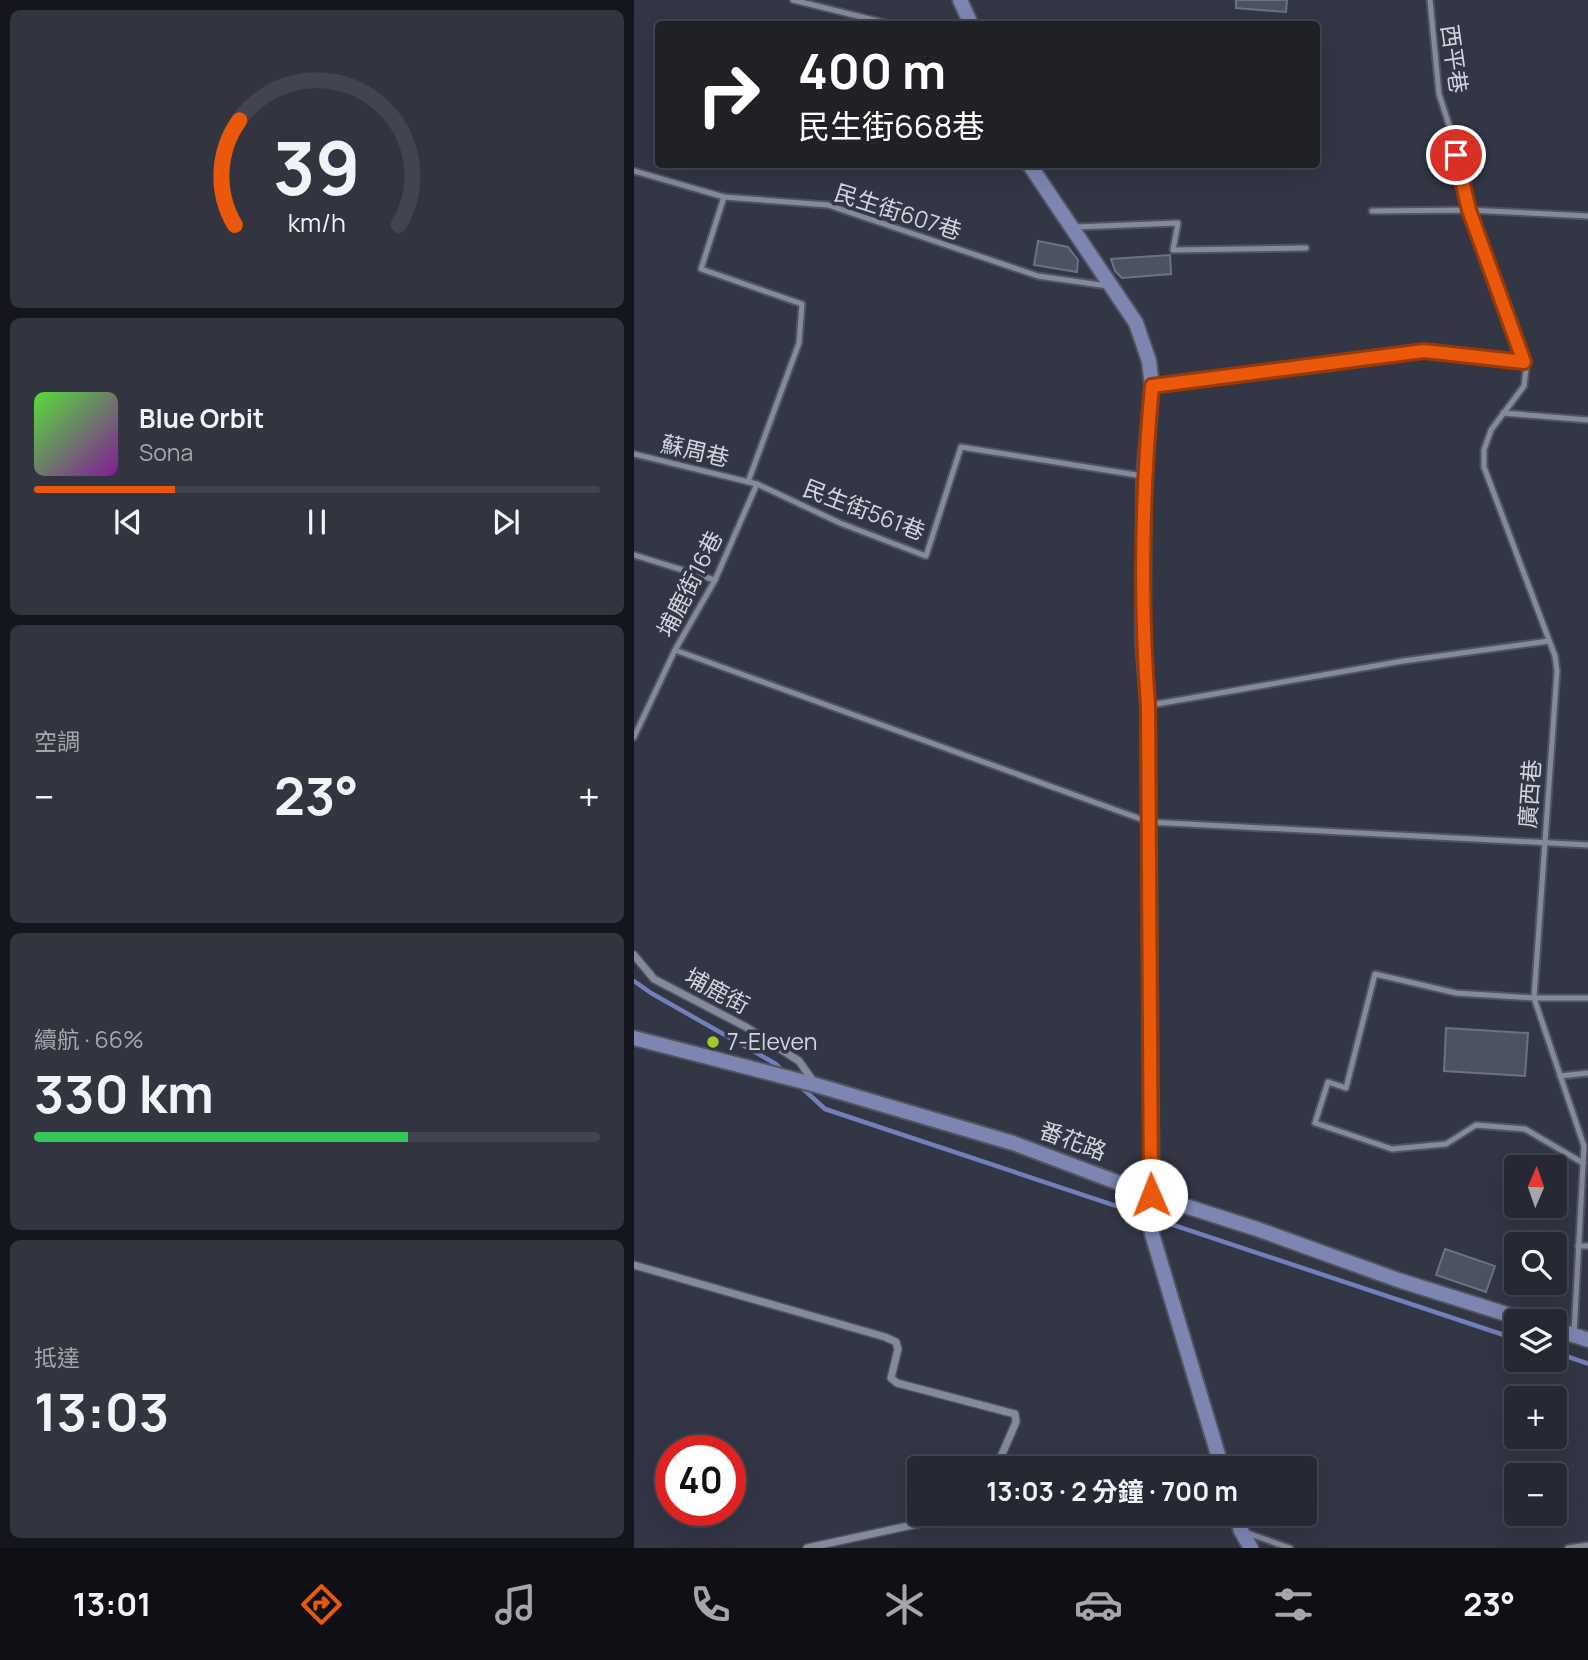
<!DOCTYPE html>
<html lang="zh-TW">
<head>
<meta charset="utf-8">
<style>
  :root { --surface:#262834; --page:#323440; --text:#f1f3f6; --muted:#a4a6ac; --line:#42444f; --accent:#ea580c }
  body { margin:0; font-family:Manrope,"Noto Sans TC",sans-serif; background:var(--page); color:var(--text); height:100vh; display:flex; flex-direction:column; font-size:26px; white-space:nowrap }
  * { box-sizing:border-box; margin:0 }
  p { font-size:23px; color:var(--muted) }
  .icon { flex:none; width:38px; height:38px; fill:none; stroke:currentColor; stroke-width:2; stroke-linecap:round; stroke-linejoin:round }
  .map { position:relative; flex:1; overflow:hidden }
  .panel { display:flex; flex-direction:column; gap:10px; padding:10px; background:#15161d; width:634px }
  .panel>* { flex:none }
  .banner { position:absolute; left:21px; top:21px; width:665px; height:147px; border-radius:7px; box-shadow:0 7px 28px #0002,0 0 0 2px var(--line); background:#202124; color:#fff; overflow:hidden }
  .needle { width:46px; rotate:2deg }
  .controls { position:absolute; left:870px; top:1155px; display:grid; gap:14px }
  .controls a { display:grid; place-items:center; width:63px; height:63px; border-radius:7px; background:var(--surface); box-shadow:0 7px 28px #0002,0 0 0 2px var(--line); font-size:35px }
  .speed { position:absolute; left:21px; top:1435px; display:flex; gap:14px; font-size:35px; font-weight:700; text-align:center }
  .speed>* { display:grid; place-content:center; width:91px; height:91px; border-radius:50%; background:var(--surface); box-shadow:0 7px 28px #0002,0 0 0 2px var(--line); line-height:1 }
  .speed .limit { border:10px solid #d22; background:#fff; color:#111 }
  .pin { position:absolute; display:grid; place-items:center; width:60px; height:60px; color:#fff; margin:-30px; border:4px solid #fff; border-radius:50%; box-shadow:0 2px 7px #0007 }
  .me { position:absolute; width:77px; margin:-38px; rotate:359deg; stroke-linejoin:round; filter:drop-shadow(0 0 5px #0008) }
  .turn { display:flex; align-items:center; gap:24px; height:147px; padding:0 28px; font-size:32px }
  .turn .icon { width:91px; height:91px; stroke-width:2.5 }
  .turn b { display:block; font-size:49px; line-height:60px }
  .big { font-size:52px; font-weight:700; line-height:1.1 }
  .panel .widget { flex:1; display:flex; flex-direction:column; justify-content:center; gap:10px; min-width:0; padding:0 24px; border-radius:10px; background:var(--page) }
  .panel .dial { align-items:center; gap:0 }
  .dial svg { height:182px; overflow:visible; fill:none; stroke:var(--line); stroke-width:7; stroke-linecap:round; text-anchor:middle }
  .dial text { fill:var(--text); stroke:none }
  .song { display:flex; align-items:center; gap:21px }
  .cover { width:84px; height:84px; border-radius:10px; background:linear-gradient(135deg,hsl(110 70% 55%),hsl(290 70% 35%)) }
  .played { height:7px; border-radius:4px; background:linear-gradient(90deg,var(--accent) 25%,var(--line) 25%) }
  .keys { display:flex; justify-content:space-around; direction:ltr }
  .heat { display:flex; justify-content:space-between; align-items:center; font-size:38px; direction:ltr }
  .charge { height:10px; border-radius:5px; background:linear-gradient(90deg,#34c759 66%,var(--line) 0) }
  .trip { position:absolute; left:273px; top:1456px; width:410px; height:70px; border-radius:7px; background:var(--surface); box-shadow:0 7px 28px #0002,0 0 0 2px var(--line); font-weight:700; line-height:70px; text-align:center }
  .tab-bar { display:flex; height:112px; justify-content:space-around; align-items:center; background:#0f1015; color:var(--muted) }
  .tab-bar .icon { width:49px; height:49px }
  .tab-bar .on { color:var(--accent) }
  .tab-bar b { font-size:32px; color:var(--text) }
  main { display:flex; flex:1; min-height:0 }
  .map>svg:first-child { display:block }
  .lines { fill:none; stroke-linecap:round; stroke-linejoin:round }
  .stream { stroke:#727fb8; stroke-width:4.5 }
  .building { fill:#4d5262; stroke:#6c7183; stroke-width:2 }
  .lane-casing { stroke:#505461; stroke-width:9 }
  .street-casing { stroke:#505461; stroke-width:10 }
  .secondary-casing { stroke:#505461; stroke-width:18 }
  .lane { stroke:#84899b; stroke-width:5 }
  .street { stroke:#84899b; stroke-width:7 }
  .secondary { stroke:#7d86b1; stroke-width:14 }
  .route-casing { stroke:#983908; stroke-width:18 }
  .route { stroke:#ea580c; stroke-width:12 }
  .poi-dot { fill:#a1c929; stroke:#323645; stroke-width:2.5 }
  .labels { text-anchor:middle; stroke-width:7; stroke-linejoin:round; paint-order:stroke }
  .street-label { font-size:23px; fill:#d2d5df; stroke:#323645 }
  .poi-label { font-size:23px; fill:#d2d5df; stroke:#323645; text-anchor:start }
</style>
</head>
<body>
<main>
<section class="panel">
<div class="widget dial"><svg viewBox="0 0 100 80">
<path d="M14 69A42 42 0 1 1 86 69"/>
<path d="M14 69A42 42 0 0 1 16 23" stroke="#ea580c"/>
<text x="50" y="56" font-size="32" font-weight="700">39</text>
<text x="50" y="72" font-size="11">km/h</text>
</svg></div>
<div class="widget">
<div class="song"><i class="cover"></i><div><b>Blue Orbit</b><p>Sona</p></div></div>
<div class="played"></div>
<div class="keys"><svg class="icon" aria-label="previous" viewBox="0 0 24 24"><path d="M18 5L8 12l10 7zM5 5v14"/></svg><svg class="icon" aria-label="pause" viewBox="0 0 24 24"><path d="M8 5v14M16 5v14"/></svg><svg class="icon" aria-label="next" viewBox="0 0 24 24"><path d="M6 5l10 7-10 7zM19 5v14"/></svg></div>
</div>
<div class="widget"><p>空調</p>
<div class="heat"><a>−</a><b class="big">23°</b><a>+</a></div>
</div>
<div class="widget"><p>續航 · 66%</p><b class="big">330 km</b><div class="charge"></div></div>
<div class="widget"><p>抵達</p><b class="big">13:03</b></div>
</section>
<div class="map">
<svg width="955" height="1548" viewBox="0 0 955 1548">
  <rect width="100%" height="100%" fill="#323645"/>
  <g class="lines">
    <g class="stream">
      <polyline points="0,981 17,993 142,1064 149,1071"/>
      <polyline points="166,1086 191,1109 882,1339"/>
      <polyline points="920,1352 955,1364"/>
    </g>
  </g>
  <g class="building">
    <polygon points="602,0 653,0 652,12 602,8"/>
    <polygon points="404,241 434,247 444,260 443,272 400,265"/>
    <polygon points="536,255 537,274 488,278 481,271 477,259"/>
    <polygon points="812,1028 894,1033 891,1076 810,1071"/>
    <polygon points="811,1249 861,1266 852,1292 802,1275"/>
  </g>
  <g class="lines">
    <g class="lane-casing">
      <g id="lane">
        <polyline points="159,0 256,24"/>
        <polyline points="796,0 805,94 816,128 835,210 892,369 890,386 857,430 850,450 850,467 921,656 923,671 900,998 950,1146 940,1334"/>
        <polyline points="0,171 90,197 194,205 404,276 474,286"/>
        <polyline points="90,197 67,269 168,304 165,343 114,482"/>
        <polyline points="738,211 835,210 955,216"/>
        <polyline points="441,227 544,223 539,250 672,248"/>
        <polyline points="518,386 790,351 890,362"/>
        <polyline points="869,413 955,420"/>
        <polyline points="0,454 123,484 206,523 292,556 327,447 509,476"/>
        <polyline points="0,555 81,580"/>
        <polyline points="41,650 515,822 955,845"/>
        <polyline points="517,705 769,661 915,641"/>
        <polyline points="0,737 41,650 81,580 123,484"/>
        <polyline points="926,1076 955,1073"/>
        <polyline points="949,1163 891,1129 842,1125 812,1144 758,1149 681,1123 694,1082 712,1088 741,974 822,993 900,998 955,998"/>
        <polyline points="944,1246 955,1246"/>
        <polyline points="613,1533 656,1548"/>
        <polyline points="934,1548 955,1545"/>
      </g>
    </g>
    <g class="street-casing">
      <g id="street">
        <polyline points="0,955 20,979 112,1027 165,1061 179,1081"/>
        <polyline points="0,1265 251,1337 262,1342 264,1349 257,1378 263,1383 381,1414 382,1422 362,1468"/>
        <polyline points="173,1548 329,1514"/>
      </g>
    </g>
    <g class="secondary-casing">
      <g id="secondary">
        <polyline points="326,0 337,24"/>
        <polyline points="395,164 502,323 515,361 518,386 510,476 509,642 514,706 518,1234 588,1468"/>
        <polyline points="0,1038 182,1085 379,1143 517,1195 623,1229 764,1280 895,1321"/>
        <polyline points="920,1329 955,1340"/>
        <polyline points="602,1514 607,1531 617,1548"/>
      </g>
    </g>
    <use href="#lane" class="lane"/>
    <use href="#street" class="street"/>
    <use href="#secondary" class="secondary"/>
  </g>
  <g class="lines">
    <g class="route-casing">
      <path id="route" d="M517 1195 514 706C506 599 508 492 518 386L790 351 890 362 835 210 822 155"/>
    </g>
    <use href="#route" class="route"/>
  </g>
  <circle class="poi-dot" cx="79" cy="1042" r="7"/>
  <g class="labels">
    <g class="street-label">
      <text transform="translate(820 59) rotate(82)" y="8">西平巷</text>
      <text transform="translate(264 212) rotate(18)" y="8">民生街607巷</text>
      <text transform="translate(61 451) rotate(13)" y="8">蘇周巷</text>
      <text transform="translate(230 510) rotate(21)" y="8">民生街561巷</text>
      <text transform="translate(56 584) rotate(-63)" y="8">埔鹿街16巷</text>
      <text transform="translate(896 794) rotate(-86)" y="8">廣西巷</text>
      <text transform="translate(83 991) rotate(28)" y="8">埔鹿街</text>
      <text transform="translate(439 1141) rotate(20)" y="8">番花路</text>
    </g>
    <g class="poi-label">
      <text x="93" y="1050">7-Eleven</text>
    </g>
  </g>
</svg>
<div class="controls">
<a><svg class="needle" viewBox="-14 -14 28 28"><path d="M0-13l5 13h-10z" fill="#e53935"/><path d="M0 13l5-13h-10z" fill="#a4a6ac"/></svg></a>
<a><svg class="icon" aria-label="search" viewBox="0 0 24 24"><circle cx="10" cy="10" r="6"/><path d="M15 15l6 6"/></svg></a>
<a><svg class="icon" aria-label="layers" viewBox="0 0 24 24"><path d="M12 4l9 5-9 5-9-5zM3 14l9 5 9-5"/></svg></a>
<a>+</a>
<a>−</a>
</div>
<div class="speed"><div class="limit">40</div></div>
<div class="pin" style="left:822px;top:155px;background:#d93025"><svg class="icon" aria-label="arrive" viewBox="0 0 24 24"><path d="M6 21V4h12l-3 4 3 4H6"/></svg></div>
<svg class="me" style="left:517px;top:1195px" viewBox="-20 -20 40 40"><circle r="19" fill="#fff"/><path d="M0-13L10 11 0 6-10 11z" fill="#ea580c"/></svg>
<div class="trip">13:03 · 2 分鐘 · 700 m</div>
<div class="banner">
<div class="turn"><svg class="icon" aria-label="right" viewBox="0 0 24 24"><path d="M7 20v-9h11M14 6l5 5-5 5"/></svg><div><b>400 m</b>民生街668巷</div></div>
</div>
</div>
</main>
<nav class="tab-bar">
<b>13:01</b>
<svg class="icon on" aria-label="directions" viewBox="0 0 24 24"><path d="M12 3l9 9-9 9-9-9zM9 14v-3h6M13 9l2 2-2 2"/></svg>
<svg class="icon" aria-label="music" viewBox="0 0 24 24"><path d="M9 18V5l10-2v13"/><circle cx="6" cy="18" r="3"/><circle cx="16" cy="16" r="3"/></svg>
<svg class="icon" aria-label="phone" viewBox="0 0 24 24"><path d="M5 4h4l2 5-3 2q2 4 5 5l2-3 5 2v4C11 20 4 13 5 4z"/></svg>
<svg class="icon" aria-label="climate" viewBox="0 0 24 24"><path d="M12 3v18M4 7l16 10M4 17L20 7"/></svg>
<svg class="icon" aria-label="car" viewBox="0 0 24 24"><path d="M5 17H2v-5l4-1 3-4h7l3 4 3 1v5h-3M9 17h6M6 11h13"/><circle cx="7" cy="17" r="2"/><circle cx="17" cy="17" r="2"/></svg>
<svg class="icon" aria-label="filters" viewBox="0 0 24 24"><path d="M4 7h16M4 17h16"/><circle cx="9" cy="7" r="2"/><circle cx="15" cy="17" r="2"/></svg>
<b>23°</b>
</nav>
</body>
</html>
